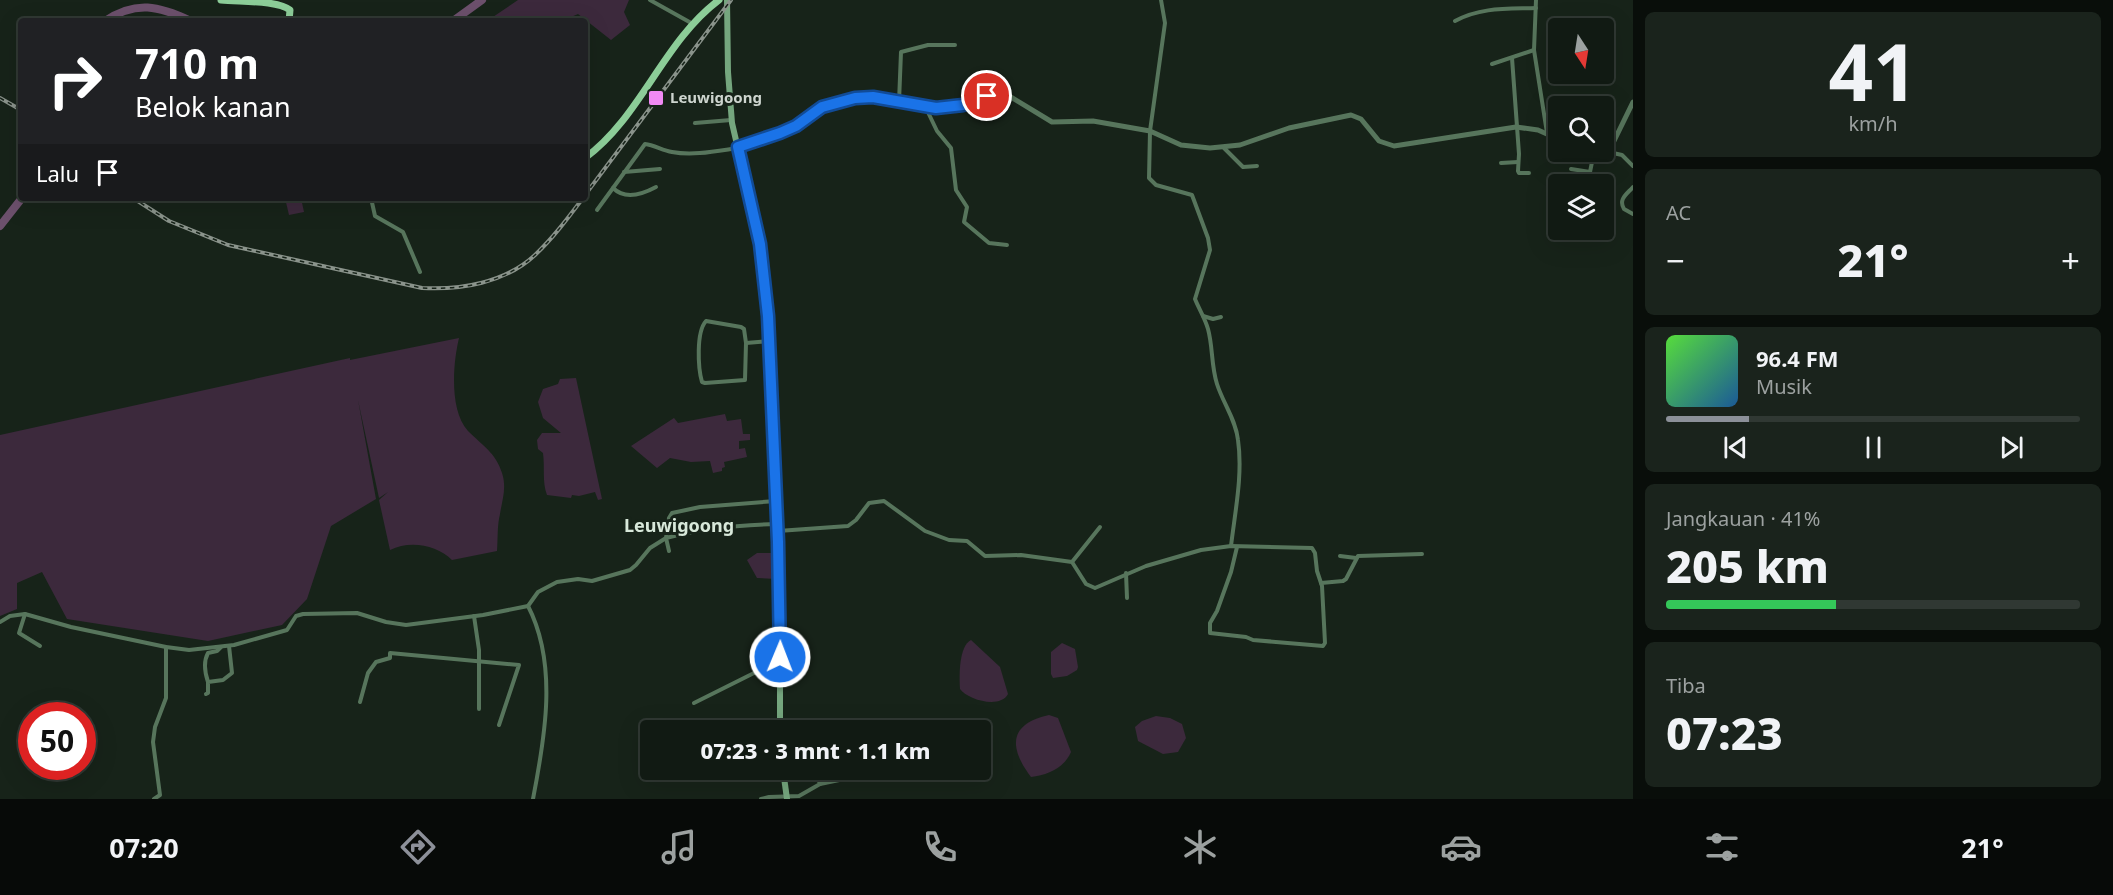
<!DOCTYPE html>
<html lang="id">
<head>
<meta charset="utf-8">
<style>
  :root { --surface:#111a13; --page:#1a231c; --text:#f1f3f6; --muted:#9ca1a0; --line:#303833; --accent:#8c9099 }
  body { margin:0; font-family:"Noto Sans",sans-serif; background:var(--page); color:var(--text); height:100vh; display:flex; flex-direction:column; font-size:22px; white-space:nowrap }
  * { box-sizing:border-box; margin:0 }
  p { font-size:20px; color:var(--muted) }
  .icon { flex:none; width:33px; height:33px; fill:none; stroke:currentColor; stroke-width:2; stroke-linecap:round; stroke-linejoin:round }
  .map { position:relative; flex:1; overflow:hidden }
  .panel { display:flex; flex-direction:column; gap:12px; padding:12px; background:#090e0a; width:480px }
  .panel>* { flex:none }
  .hud { position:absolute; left:18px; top:18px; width:570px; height:183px; border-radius:6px; box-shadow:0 6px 24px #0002,0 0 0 2px var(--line); background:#202124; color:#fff; overflow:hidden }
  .needle { width:39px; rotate:168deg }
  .fabs { position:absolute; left:1548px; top:18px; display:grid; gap:12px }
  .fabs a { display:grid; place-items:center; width:66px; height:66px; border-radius:6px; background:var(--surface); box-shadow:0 6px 24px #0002,0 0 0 2px var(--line); font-size:30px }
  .speed { position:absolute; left:18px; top:702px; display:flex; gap:12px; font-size:30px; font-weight:700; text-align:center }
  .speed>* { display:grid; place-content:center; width:78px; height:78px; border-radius:50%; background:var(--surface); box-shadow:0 6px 24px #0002,0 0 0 2px var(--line); line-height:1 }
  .speed .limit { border:9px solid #d22; background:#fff; color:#111 }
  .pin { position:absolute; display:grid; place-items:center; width:51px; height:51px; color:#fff; margin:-26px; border:3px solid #fff; border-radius:50%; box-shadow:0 2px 6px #0007 }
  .me { position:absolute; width:66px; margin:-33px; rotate:1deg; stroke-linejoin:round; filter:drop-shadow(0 0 4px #0008) }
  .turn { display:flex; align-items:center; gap:21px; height:126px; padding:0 18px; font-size:27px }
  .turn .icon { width:78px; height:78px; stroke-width:2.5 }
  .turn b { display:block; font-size:42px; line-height:51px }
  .then { display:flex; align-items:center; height:57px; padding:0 18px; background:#0003; gap:12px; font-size:22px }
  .big { font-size:45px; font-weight:800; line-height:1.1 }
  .panel .card { flex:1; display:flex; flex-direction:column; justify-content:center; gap:9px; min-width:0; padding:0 21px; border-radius:9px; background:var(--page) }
  .panel .dial { align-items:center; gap:0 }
  .dial b { font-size:78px; line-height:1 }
  .song { display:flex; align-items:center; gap:18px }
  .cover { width:72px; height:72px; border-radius:9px; background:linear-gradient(135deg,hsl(110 70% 55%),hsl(210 70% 35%)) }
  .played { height:6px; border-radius:3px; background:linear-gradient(90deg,var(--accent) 20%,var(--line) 20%) }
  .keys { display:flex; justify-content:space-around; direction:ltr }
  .heat { display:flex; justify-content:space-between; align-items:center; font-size:33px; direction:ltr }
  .charge { height:9px; border-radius:4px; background:linear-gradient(90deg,#34c759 41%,var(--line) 0) }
  .trip { position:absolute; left:640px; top:720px; width:351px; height:60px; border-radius:6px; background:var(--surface); box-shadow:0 6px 24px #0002,0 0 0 2px var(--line); font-weight:800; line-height:60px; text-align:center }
  .tab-bar { display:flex; height:96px; justify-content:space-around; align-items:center; background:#070a08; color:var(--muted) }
  .tab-bar .icon { width:42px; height:42px }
  .tab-bar .selected { color:var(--accent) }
  .tab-bar b { font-size:27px; color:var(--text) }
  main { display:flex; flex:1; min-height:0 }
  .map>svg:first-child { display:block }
  .green { fill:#3c293c }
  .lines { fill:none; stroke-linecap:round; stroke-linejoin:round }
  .river { stroke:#6c506c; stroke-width:8 }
  .minor { stroke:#57755c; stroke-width:4 }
  .tertiary { stroke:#57755c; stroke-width:5 }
  .secondary { stroke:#75a67e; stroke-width:6 }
  .primary { stroke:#8ccd98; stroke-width:7 }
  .rail-casing { stroke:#8a938b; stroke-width:4 }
  .rail { stroke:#172319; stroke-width:1.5; stroke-dasharray:4.5; stroke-linecap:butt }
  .route-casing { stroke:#114b97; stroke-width:15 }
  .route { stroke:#1a73e8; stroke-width:10 }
  .poi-dot { fill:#f18af4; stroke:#172319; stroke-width:2 }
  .labels { text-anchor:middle; stroke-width:6; stroke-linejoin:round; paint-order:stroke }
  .poi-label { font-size:15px; font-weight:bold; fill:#ced5cf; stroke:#172319; text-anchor:start }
  .quarter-label { font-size:18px; font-weight:bold; fill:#d8e8da; stroke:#172319 }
</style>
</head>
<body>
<main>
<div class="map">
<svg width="1633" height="799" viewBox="0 0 1633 799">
  <rect width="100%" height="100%" fill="#172319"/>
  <g class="green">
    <polygon points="518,0 629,0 624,12 630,25 611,40 578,14 562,21 487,21"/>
    <polygon points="285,198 301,198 304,212 289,215"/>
    <path d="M459 338C453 363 449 410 468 431 482 445 496 453 502 473 507 488 502 500 500 514 497 526 498 539 497 551L452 560C437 545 410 540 390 550L379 500 388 492 379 498 358 400 376 499 331 526 307 599 282 625 208 641 67 619 42 572 17 583V609L0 616V435L350 358V360Z"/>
    <path d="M576 378 602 499 598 500 595 492 579 496 572 495 571 498 547 495C542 482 545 468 543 453L538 449 537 440 542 433H561L543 418 538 402 543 389 558 384 560 379Z"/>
    <polygon points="725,414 727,421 741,419 743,434 750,434 750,440 739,441 739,449 745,448 747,457 724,462 725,467 722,468 722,471 713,473 710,461 691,462 670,458 657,468 631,446 674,418 678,423"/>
    <polygon points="757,553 775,553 776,579 757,578 747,560"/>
    <path d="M971 640 1000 667 1008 694C1000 709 968 700 960 689 959 675 959 646 971 640Z"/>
    <polygon points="1062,643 1075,649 1078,667 1077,670 1067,676 1053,678 1051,674 1051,652"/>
    <path d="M1049 715 1058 718 1071 752C1064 768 1048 775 1031 777 1009 748 1008 724 1049 715Z"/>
    <polygon points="1156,716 1170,718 1182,724 1186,738 1178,752 1163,754 1138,741 1135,727 1142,721"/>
  </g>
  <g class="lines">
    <g class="river">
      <path d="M105 21C136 0 159 6 191 21"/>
      <polyline points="453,21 482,0"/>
      <polyline points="0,226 22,198"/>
    </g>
    <g class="minor">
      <polyline points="650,0 693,24"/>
      <path d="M1161 0 1165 23 1150 131 1149 178 1156 185 1192 195 1208 238 1210 250 1195 299C1199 309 1205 318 1208 329 1213 347 1211 365 1217 384 1223 403 1236 420 1238 440 1243 474 1235 512 1231 546"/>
      <polyline points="1536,0 1534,50 1547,133"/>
      <path d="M1455 21C1481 7 1507 9 1536 8"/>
      <polyline points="1512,58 1519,154 1518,171 1519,173 1529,173"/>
      <polyline points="1492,64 1534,50"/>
      <polyline points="899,102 901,52 928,45 955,45"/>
      <polyline points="925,106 937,131 951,148 956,190 967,207 964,222 989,243 1007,245"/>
      <polyline points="695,123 731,120"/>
      <polyline points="1224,148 1243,167 1257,166"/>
      <polyline points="1604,151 1622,155 1633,166"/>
      <polyline points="1501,163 1518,162"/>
      <polyline points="1571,169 1590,172 1594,152"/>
      <polyline points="624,172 660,169"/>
      <path d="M1633 187C1627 194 1618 199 1624 209L1633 214"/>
      <path d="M613 188C625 200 643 194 656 187"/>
      <polyline points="371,198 375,216 403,232 420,272"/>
      <path d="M597 210 645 144C654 145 662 150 672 152 693 156 717 151 738 148"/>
      <polyline points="1203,316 1213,319 1221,317"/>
      <path d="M706 321 741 327 744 329 746 343 745 380 705 383 702 382C698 368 696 332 706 321Z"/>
      <polyline points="746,343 769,341"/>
      <polyline points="778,531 848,526 856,520 869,503 884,501 925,531 949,540 967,541 985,556 1021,555 1072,562 1086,584 1095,588 1146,566 1201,550 1231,546 1312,548 1315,553 1317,571 1322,586 1325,643 1323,646 1253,640 1246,637 1210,633 1210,623 1217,611 1231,572 1237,547"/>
      <path d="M669 551 666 538C703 528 739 525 777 524"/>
      <polyline points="1340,556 1356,558"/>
      <polyline points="1072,562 1100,527"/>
      <polyline points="1126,573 1127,598"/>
      <polyline points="1321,583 1343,581 1346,579 1358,556 1422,554"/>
      <path d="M528 606C558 664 545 737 533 799"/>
      <polyline points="25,614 19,633 40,646"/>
      <polyline points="474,616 479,650 479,709"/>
      <polyline points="0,622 10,616 25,614 71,627 166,647 189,650 234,645 287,630 296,616 303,614 357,613 386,622 406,625 483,615 528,606 538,592 557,582 578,579 592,581 630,570 636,565 650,548 666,538 669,518 672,513 700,507 776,501"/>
      <path d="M208 682C205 673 203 662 208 653L217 651 221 647"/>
      <polyline points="206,694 208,693 208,682 223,680 232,673 229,646"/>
      <polyline points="360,702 368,673 376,662 390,658 390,653 519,665 499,725"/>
      <polyline points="694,703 754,673 779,671"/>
      <polyline points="820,784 849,778"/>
      <polyline points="154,799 160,795 153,742 155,727 166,698 166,647"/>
      <polyline points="761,799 769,797 799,796 820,784 815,770"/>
    </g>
    <g class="tertiary">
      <polyline points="738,147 780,133 796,126 822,107 855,98 873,97 919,106 946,108 963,105 996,93 1006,94 1052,122 1093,121 1150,131 1181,145 1210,148 1240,145 1289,128 1351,115 1361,119 1379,141 1394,146 1516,127 1538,130 1558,139"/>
      <polyline points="1604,150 1613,143 1633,102"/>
      <polyline points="1594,152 1599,152"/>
    </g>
    <g class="secondary">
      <polyline points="727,0 728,72 732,123 760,244 768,316 780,578 780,730"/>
      <polyline points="783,770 787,799"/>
    </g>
    <g class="primary">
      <path d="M221 0C240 2 277 0 290 10L289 21"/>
      <path d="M585 158C641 117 663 42 719 0"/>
    </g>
    <g class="rail-casing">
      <g id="rail">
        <polyline points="0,98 21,110"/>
        <polyline points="585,195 731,0"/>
        <path d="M133 198 169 221 228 245 422 288C461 290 505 283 535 255 553 238 568 218 583 198"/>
      </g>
    </g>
    <use href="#rail" class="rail"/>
  </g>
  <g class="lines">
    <g class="route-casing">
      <polyline id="route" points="780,657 778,542 768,316 760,244 738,147 780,133 796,126 822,107 855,98 873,97 936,108 963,105 987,96"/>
    </g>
    <use href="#route" class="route"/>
  </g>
  <rect class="poi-dot" x="648" y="90" width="16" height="16" rx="3"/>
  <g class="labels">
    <g class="poi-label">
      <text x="670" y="103">Leuwigoong</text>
    </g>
    <g class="quarter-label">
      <text x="679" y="532">Leuwigoong</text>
    </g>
  </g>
</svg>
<div class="fabs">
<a><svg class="needle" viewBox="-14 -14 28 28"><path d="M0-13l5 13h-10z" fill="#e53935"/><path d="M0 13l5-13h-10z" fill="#9ca1a0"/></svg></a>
<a><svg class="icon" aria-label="search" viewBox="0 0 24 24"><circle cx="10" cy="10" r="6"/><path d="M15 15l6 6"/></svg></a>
<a><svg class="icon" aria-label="layers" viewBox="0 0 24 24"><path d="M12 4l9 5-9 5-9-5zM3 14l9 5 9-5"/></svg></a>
</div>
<div class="speed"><div class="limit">50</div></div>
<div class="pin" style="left:987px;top:96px;background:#d93025"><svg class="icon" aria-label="arrive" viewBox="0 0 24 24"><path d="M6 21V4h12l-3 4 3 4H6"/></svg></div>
<svg class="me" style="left:780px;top:657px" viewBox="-20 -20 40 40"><circle r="17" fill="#1a73e8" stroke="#fff" stroke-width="3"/><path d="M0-11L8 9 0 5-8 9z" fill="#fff"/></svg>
<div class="trip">07:23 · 3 mnt · 1.1 km</div>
<div class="hud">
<div class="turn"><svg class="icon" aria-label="right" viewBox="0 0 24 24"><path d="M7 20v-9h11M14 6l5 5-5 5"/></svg><div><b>710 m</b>Belok kanan</div></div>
<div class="then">Lalu<svg class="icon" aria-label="arrive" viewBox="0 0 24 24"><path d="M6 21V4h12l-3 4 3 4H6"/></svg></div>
</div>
</div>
<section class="panel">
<div class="card dial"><b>41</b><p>km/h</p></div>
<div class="card"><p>AC</p>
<div class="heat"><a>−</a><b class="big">21°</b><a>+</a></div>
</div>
<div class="card">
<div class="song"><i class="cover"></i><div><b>96.4 FM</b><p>Musik</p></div></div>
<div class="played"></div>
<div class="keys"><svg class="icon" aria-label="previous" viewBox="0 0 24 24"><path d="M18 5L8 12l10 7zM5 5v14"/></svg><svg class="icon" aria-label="pause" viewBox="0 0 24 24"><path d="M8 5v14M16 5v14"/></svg><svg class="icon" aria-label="next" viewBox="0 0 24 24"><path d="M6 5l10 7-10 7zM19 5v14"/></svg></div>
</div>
<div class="card"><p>Jangkauan · 41%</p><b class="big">205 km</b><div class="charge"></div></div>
<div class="card"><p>Tiba</p><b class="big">07:23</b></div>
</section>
</main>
<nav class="tab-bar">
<b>07:20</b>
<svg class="icon selected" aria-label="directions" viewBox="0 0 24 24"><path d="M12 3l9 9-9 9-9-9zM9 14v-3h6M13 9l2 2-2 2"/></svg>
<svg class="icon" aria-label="music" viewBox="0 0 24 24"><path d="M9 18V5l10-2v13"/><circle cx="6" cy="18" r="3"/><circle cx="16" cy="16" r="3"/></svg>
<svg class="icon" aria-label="phone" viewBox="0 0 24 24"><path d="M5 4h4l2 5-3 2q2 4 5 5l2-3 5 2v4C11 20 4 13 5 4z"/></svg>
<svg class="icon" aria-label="climate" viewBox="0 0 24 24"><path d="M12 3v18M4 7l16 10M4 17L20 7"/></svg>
<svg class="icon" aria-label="car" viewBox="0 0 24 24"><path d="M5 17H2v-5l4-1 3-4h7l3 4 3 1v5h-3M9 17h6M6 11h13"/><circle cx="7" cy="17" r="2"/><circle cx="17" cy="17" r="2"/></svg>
<svg class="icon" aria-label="filters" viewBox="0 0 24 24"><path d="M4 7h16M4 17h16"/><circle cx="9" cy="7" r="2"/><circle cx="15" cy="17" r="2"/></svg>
<b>21°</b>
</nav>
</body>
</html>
